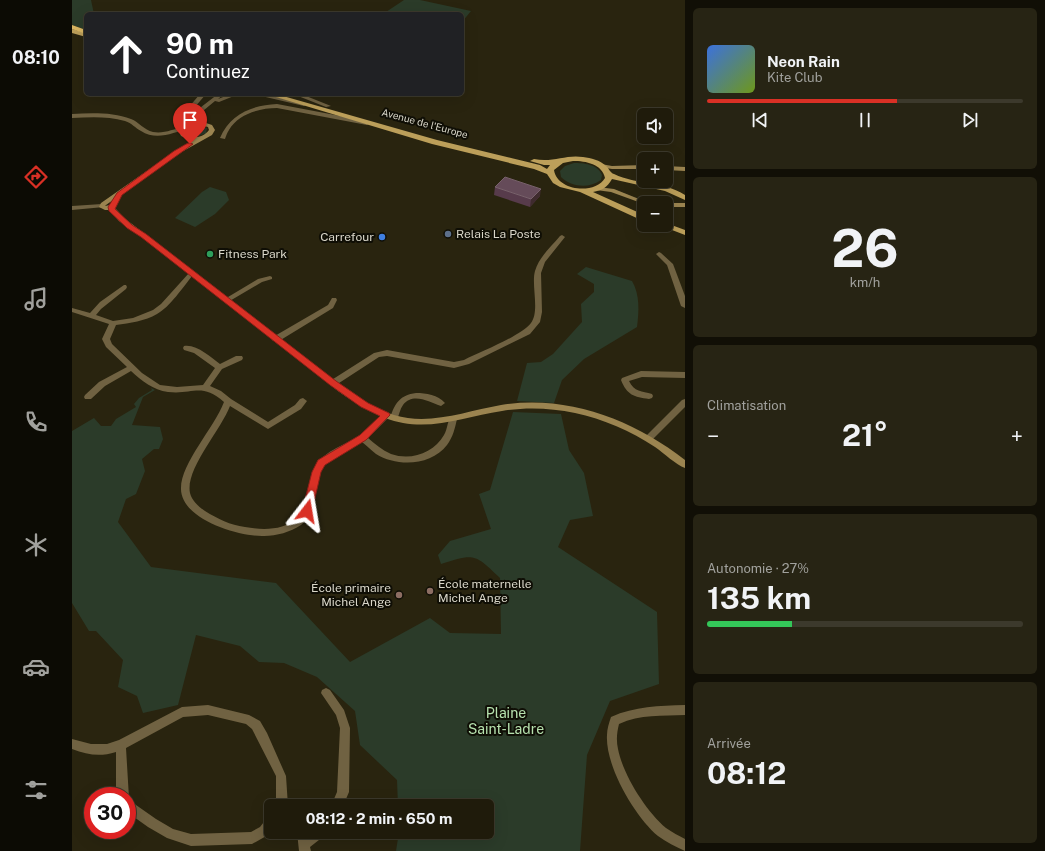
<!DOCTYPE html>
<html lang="fr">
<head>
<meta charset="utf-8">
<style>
  :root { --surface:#1f1b0b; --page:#272414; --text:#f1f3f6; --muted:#a1a19d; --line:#3c392c; --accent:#d93025 }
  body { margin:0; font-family:"Public Sans",sans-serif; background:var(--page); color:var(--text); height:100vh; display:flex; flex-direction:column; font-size:15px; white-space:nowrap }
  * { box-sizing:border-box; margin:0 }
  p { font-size:13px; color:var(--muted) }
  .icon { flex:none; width:22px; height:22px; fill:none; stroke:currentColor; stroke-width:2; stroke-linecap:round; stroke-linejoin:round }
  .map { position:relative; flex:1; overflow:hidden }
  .drawer { display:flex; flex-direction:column; gap:8px; padding:8px; background:#110f06; width:360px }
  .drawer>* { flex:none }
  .hud { position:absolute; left:12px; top:12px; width:380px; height:84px; border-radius:6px; box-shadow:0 4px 16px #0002,0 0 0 1px var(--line); background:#202124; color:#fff; overflow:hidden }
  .controls { position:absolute; left:565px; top:108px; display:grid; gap:8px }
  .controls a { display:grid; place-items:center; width:36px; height:36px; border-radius:6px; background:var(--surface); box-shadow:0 4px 16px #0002,0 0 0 1px var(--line); font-size:20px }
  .speed { position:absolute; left:12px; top:787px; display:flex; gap:8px; font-size:20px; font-weight:700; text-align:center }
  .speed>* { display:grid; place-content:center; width:52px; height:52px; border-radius:50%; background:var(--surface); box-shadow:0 4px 16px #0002,0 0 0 1px var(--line); line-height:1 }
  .speed .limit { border:6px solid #d22; background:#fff; color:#111 }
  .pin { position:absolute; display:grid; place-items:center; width:34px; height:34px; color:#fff; margin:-41px -17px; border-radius:50% 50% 50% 0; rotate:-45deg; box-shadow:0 0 4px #0007 }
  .pin .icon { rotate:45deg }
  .me { position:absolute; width:44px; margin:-22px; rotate:14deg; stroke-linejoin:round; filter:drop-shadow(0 0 3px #0008) }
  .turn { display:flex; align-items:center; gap:14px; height:84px; padding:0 16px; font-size:18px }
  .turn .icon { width:52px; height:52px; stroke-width:2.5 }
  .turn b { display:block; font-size:28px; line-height:34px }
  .big { font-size:30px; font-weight:700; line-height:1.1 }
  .drawer .tile { flex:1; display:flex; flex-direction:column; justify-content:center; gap:6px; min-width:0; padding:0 14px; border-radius:6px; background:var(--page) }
  .drawer .dial { align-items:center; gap:0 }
  .dial b { font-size:52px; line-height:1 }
  .song { display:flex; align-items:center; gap:12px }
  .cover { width:48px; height:48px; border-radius:6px; background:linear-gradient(135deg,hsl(220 70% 55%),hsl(80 70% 35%)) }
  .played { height:4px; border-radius:2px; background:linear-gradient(90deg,var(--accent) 60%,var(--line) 60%) }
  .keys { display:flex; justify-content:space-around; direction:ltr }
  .heat { display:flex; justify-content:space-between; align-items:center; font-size:22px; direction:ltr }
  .charge { height:6px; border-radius:3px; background:linear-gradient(90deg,#34c759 27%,var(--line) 0) }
  .trip { position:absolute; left:192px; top:799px; width:230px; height:40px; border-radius:6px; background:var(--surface); box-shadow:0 4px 16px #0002,0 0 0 1px var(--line); font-weight:700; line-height:40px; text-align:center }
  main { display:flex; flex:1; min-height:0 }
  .tabs { display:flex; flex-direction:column; width:72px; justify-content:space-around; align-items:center; background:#0c0b04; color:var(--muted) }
  .tabs .icon { width:28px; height:28px }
  .tabs .current { color:var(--accent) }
  .tabs b { font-size:18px; color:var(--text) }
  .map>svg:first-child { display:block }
  .green { fill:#2b3b29 }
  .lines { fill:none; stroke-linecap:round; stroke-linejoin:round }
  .street { fill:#706242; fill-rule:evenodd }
  .secondary { fill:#9b8450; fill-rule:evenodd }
  .primary { fill:#bc9f5a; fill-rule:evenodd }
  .highway { fill:#dab762; fill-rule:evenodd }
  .wall { fill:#573b4b }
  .shaded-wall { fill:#3f2b2e }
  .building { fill:#654b59; stroke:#77616a }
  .route { fill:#d93025; stroke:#8d1f18 }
  .service-dot { fill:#5c6f8a; stroke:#0f0e05; stroke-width:1.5 }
  .shop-dot { fill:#3f7fe0; stroke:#0f0e05; stroke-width:1.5 }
  .leisure-dot { fill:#2e9e5b; stroke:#0f0e05; stroke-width:1.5 }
  .education-dot { fill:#8d6e63; stroke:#0f0e05; stroke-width:1.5 }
  .labels { text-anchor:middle; stroke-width:4; stroke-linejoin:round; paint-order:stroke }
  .far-street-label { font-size:10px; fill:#d9d6c9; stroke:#0f0e05 }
  .poi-label { font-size:12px; fill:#d9d6c9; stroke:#0f0e05; text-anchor:start }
  .near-park-label { font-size:14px; fill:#b6e1ae; stroke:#0f0e05 }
</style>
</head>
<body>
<main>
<nav class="tabs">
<b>08:10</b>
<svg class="icon current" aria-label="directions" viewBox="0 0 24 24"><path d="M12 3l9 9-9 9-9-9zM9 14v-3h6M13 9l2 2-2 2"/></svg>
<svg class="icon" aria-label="music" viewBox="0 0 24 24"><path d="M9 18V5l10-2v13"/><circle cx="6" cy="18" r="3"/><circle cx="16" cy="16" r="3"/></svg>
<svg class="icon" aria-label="phone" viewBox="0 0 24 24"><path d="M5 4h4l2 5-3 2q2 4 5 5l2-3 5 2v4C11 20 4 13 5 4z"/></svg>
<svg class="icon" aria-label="climate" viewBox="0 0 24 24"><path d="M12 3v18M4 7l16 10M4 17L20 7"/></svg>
<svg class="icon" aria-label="car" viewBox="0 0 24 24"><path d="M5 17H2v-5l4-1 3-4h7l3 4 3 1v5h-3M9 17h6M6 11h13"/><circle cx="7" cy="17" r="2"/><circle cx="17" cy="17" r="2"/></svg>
<svg class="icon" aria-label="filters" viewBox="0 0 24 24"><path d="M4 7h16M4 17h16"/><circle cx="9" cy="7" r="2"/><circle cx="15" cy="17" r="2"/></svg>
</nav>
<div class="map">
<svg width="613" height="851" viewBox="0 0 613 851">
  <rect width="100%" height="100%" fill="#29240f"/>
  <g class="green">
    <polygon points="0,0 19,0 22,14 14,14 14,30 0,25"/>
    <polygon points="332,0 348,0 399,11 390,22 390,14 311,14"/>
    <polygon points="124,126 135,128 134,133 127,136 115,135 114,130"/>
    <path d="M502 163C512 163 525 164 530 175L529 180C517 189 499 187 489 177L488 171 493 166Z"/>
    <polygon points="138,187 154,192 157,200 143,214 123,227 103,218 130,192"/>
    <path d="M514 267 560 281C568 295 567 311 565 327L512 359 490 380 482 403 445 401 455 363 469 362 481 354 510 322 509 304 522 292V284L505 274Z"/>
    <path d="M79 388 83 390 71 397 60 425 88 427 91 439 87 449H82L70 459 73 471 64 494 54 499 46 522 79 567 204 583 278 662 358 618 378 633 429 634 428 578C403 554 403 553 369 564L366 555 378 541 419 529 407 494 418 490 441 412 489 414 497 450 512 473 521 516 498 520 486 547 585 612 587 684 538 701 515 755 508 851H324L327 832H415V806H326L325 780 288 745 283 711 245 677 212 663 187 662 168 646 124 635 106 705 71 713 65 696 46 687 51 660 24 631H17L0 603V431L22 418 29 426H39L44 419 64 407 62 404 67 398 80 390Z"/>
  </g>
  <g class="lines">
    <g class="street">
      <path d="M128 94H134L117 114 116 128C102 133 84 141 69 131 63 128 60 123 53 121 36 116 18 117 0 118V114C19 113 41 112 59 119 67 122 72 130 81 132 92 134 101 129 112 127L111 114Z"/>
      <polygon points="146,94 152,94 146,99 159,94 167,94 147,102 143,101 126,115 126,118 131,123 126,124 120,119 120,114"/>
      <polygon points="181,94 192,94 235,104 232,106"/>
      <polygon points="221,94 229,94 259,106 254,107"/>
      <path d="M205 104 295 121 298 123 295 125 205 108C188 108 166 114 157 130 155 133 154 136 153 139L148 138C158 114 181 105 205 104Z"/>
      <polygon points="30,204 33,206 32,207 0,210 0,206"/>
      <path d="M490 235 493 237 473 262 469 273 470 312 468 322 458 334 397 364 382 368 315 356 307 357 264 385H258L257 383 258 381 302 353 315 350 382 362 392 360C408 352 449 336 459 323 468 311 459 285 463 271 467 257 479 247 488 236Z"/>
      <polygon points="587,252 589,253 601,264 613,296 613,308 609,306 595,265 584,254"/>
      <path d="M119 272 122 274 121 275C111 287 98 307 85 314 73 321 58 323 44 325L38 339 40 344 70 373 88 385 105 387 131 385 143 368 122 353 112 350 111 348 112 346C125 344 138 357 148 364L164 356H170L171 358 170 360 150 369 138 386 149 391 159 399 196 422 223 405 228 399 231 398 235 401 229 409 196 429 158 406C149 430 113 469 118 493 120 501 127 507 133 511 146 519 158 525 173 527 189 530 212 531 225 518 240 504 233 481 244 465 254 450 273 445 287 436 296 430 303 421 311 413L314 412 318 415 317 417 296 438C303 444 310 450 319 454 339 461 362 453 372 435 376 429 375 418 381 416L385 419C383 428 381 437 375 445 359 466 325 467 304 454 299 450 295 446 290 442 277 449 258 456 250 469 239 486 248 510 229 525 218 532 205 536 192 536 167 537 108 519 109 488 109 463 142 428 152 402 129 382 121 395 96 392 81 390 70 381 59 371L33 386 19 399H13L12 397 13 395 27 382 55 367 34 347 30 339 37 324 0 312V308L18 313 28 302 52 285H54L55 287 54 289 29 309 24 315 41 321 61 318 81 310 89 304 117 273Z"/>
      <polygon points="198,276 200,277 200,279 190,282 156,302 152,302 151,300 186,279"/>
      <polygon points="260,298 264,298 265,300 261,308 207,341 201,341 200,339 201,337 256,305"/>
      <path d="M569 371 613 372V378L570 377 557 381C562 392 570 391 580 394L581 396 580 398 577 399C562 397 555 395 549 380L550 378Z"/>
      <path d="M344 393C354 393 366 395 373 403L369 406C357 402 341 392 331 405 328 409 327 415 325 420H319L318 418C323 403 328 395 344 393Z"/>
      <polygon points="613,399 613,407 580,440 574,440 573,438 574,436 610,400"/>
      <polygon points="254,688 258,690 272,710 278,728 277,792 271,806 259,806 265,792 268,728 264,715 249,693 250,690"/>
      <path d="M136 705 177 715 188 721 195 733 214 776 216 806H204V776L180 729 174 724 136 715 111 717 54 748 57 798 64 805 84 819 101 829 119 834 179 832 188 827 195 818 199 816V831L196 835 180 844 119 846 95 838 76 827 55 812V796H46L44 790V752C28 757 16 755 0 749V739L19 744H35L47 740 110 707Z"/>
      <path d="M613 705V715C591 716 568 714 547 724 545 732 544 740 546 749 551 775 574 811 594 828 600 832 607 836 613 839V851C604 847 594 842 586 836 563 817 533 766 535 735 535 729 537 723 539 717 563 706 587 706 613 705Z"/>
      <polygon points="225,832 237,832 237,834 239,832 254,832 252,836 238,847 239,851 227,851"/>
    </g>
    <g class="secondary">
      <path d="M128 121 140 125 143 130 140 135 106 154 50 194 43 208 52 218 73 234C123 272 173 311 222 349 251 371 288 405 322 415 358 426 394 411 429 405 495 394 562 420 613 460V468C604 465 592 453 583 447 559 431 531 419 503 413 479 408 454 407 430 411 397 416 365 429 331 423 307 419 286 405 266 391L69 236 47 221 38 210H33L27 207 29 203 102 152 121 140 109 136 107 131 115 124ZM128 125 136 127 137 130C131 138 122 139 114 134L113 131 119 126ZM41 200 38 205 33 206 34 205Z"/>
      <polygon points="529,164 540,166 572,165 572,169 540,169 527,167 527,165"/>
      <polygon points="594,166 613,167 613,171 594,170"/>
      <polygon points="526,187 542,189 577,203 572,203 572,204 539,192 524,190 524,188"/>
      <rect x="594" y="203" width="19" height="4"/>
    </g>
    <g class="primary">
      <polygon points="0,29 14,33 14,37 0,33"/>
      <path d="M194 94H204L365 140 468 165 475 169 478 165H472L458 161 462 159C481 163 494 154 511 157 519 158 528 160 534 166 537 168 538 173 542 174 565 185 591 181 613 195V200L593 191 540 179C535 188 530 190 521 192L572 215V220H569L508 192 488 187 481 183 475 174 462 169 360 144ZM501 161C514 161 530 164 533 178 523 195 485 191 482 170L491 163Z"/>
      <polygon points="594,223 613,230 613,235 587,225 594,225"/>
    </g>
    <polygon class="highway" points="0,25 14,30 14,34 0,29"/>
  </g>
  <polygon class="wall" points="423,187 468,196 458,207 422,195"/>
  <polygon class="shaded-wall" points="469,189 468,196 458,207 459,199"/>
  <polygon class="building" points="433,177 469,189 459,199 423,187"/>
  <polygon class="route" points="116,143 121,144 50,195 43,209 60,225 74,234 264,381 296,403 317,413 318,415 294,440 253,465 249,472 240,511 239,513 232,513 230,511 240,472 246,460 288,435 308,416 289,407 258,385 69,237 55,228 37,211 36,207 45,193 102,151"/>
  <circle class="service-dot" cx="376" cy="234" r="4"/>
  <circle class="shop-dot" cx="310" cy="237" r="4"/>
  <circle class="leisure-dot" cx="138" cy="254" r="4"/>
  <g class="education-dot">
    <circle cx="358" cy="591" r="4"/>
    <circle cx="327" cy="595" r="4"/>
  </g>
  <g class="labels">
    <g class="far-street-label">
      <text transform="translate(353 123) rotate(15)" y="4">Avenue de l'Europe</text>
    </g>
    <g class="poi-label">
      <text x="384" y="238">Relais La Poste</text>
      <text x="302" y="241" text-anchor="end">Carrefour</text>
      <text x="146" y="258">Fitness Park</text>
      <text x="366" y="588">École maternelle<tspan x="366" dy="14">Michel Ange</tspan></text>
      <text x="319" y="592" text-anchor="end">École primaire<tspan x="319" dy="14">Michel Ange</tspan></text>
    </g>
    <g class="near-park-label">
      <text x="434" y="718">Plaine<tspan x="434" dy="16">Saint-Ladre</tspan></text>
    </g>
  </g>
</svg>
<div class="controls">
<a><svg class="icon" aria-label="sound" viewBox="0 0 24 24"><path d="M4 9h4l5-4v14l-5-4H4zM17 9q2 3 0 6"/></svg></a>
<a>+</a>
<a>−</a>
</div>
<div class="speed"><div class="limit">30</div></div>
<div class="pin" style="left:118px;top:144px;background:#d93025"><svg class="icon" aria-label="arrive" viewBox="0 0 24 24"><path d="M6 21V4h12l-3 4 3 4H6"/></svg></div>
<svg class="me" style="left:235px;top:511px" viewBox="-20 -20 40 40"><path d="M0-17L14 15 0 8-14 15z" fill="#d93025" stroke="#fff" stroke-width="4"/></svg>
<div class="trip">08:12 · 2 min · 650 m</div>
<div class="hud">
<div class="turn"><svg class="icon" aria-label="ahead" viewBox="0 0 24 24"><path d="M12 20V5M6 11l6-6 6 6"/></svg><div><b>90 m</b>Continuez</div></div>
</div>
</div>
<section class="drawer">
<div class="tile">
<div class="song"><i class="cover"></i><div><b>Neon Rain</b><p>Kite Club</p></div></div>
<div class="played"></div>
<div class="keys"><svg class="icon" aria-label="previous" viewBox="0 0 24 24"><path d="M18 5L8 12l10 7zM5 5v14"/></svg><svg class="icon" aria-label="pause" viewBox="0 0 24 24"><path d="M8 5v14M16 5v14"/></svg><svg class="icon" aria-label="next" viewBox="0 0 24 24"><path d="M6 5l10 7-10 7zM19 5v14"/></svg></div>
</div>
<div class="tile dial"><b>26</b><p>km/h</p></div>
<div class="tile"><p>Climatisation</p>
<div class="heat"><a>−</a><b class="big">21°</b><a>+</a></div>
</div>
<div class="tile"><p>Autonomie · 27%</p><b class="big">135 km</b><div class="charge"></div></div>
<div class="tile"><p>Arrivée</p><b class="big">08:12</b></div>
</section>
</main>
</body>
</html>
